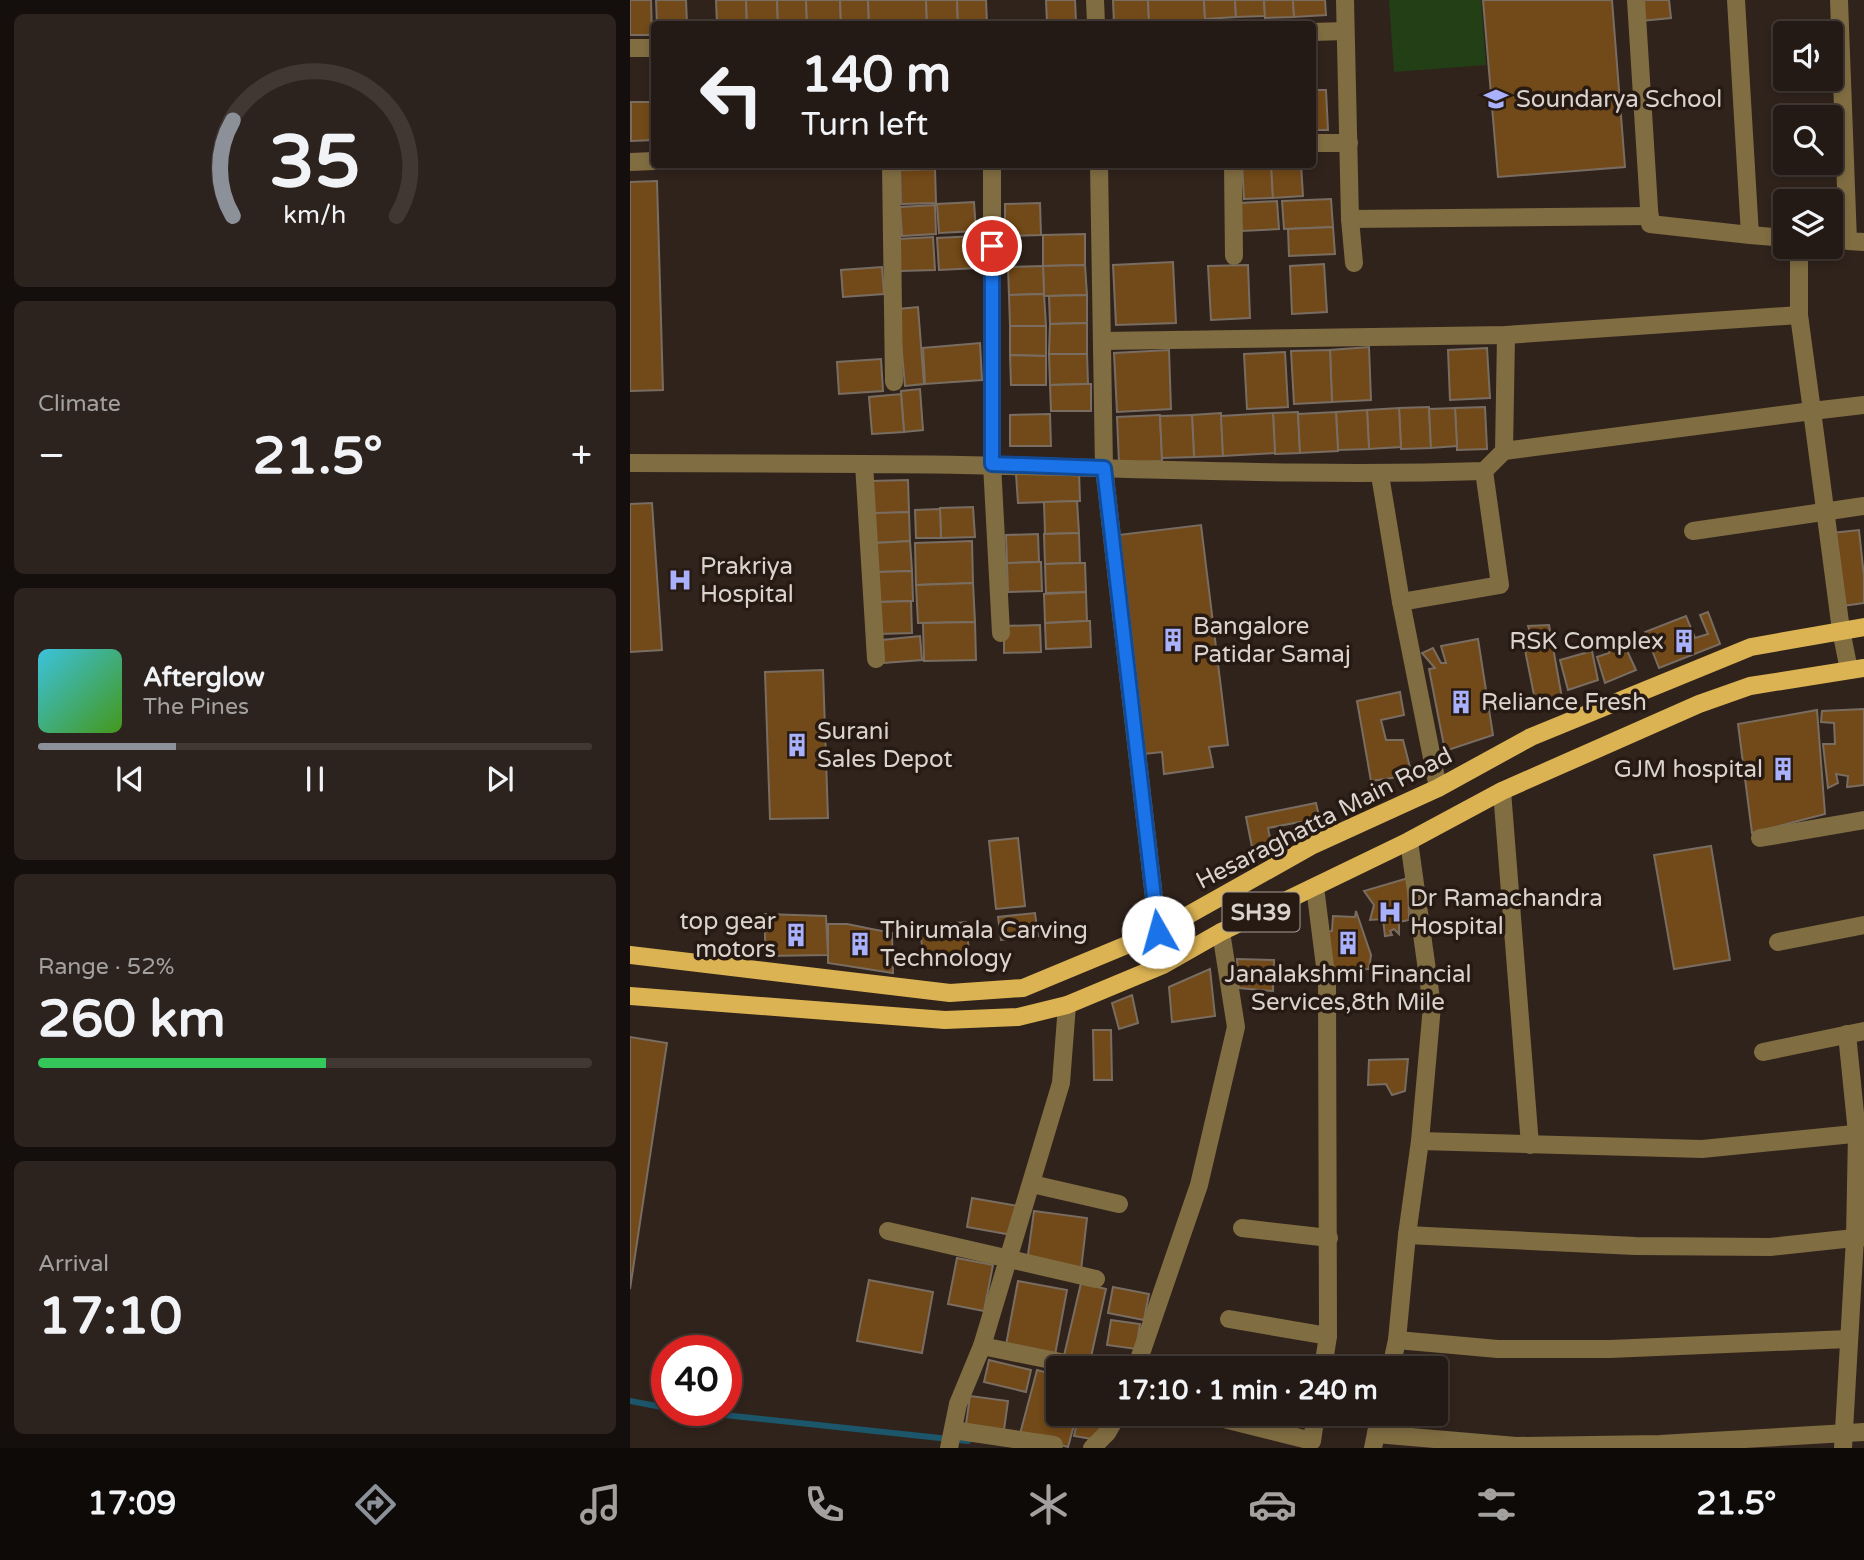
<!DOCTYPE html>
<html lang="en">
<head>
<meta charset="utf-8">
<style>
  :root { --surface:#241a15; --page:#2c231e; --text:#f1f3f6; --muted:#a3a1a0; --line:#413834; --accent:#8c9099 }
  body { margin:0; font-family:"Varela Round",sans-serif; background:var(--page); color:var(--text); height:100vh; display:flex; flex-direction:column; font-size:26px; white-space:nowrap }
  * { box-sizing:border-box; margin:0 }
  p { font-size:23px; color:var(--muted) }
  .icon { flex:none; width:38px; height:38px; fill:none; stroke:currentColor; stroke-width:2; stroke-linecap:round; stroke-linejoin:round }
  .map { position:relative; flex:1; overflow:hidden }
  .sheet { display:flex; flex-direction:column; gap:14px; padding:14px; background:#140e0c; width:630px }
  .sheet>* { flex:none }
  .banner { position:absolute; left:21px; top:21px; width:665px; height:147px; border-radius:7px; box-shadow:0 4px 10px #0003,0 0 0 2px var(--line); background:#241a15; color:var(--text); overflow:hidden }
  .controls { position:absolute; left:1143px; top:21px; display:grid; gap:14px }
  .controls a { display:grid; place-items:center; width:70px; height:70px; border-radius:7px; background:var(--surface); box-shadow:0 4px 10px #0003,0 0 0 2px var(--line); font-size:35px }
  .speed { position:absolute; left:21px; top:1335px; display:flex; gap:14px; font-size:35px; font-weight:700; text-align:center }
  .speed>* { display:grid; place-content:center; width:91px; height:91px; border-radius:50%; background:var(--surface); box-shadow:0 4px 10px #0003,0 0 0 2px var(--line); line-height:1 }
  .speed .limit { border:10px solid #d22; background:#fff; color:#111 }
  .pin { position:absolute; display:grid; place-items:center; width:60px; height:60px; color:#fff; margin:-30px; border:4px solid #fff; border-radius:50%; box-shadow:0 2px 7px #0007 }
  .me { position:absolute; width:77px; margin:-38px; rotate:353deg; stroke-linejoin:round; filter:drop-shadow(0 0 5px #0008) }
  .turn { display:flex; align-items:center; gap:24px; height:147px; padding:0 35px; font-size:32px }
  .turn .icon { width:91px; height:91px; stroke-width:2.5 }
  .turn b { display:block; font-size:49px; line-height:60px }
  .big { font-size:52px; font-weight:700; line-height:1.1 }
  .sheet .tile { flex:1; display:flex; flex-direction:column; justify-content:center; gap:10px; min-width:0; padding:0 24px; border-radius:10px; background:var(--page) }
  .sheet .dial { align-items:center; gap:0 }
  .dial svg { height:182px; overflow:visible; fill:none; stroke:var(--line); stroke-width:7; stroke-linecap:round; text-anchor:middle }
  .dial text { fill:var(--text); stroke:none }
  .song { display:flex; align-items:center; gap:21px }
  .cover { width:84px; height:84px; border-radius:10px; background:linear-gradient(135deg,hsl(190 70% 55%),hsl(100 70% 35%)) }
  .played { height:7px; border-radius:4px; background:linear-gradient(90deg,var(--accent) 25%,var(--line) 25%) }
  .keys { display:flex; justify-content:space-around; direction:ltr }
  .heat { display:flex; justify-content:space-between; align-items:center; font-size:38px; direction:ltr }
  .charge { height:10px; border-radius:5px; background:linear-gradient(90deg,#34c759 52%,var(--line) 0) }
  .trip { position:absolute; left:416px; top:1356px; width:402px; height:70px; border-radius:7px; background:var(--surface); box-shadow:0 4px 10px #0003,0 0 0 2px var(--line); font-weight:700; line-height:70px; text-align:center }
  .menu { display:flex; height:112px; justify-content:space-around; align-items:center; background:#0e0a08; color:var(--muted) }
  .menu .icon { width:49px; height:49px }
  .menu .current { color:var(--accent) }
  .menu b { font-size:32px; color:var(--text) }
  main { display:flex; flex:1; min-height:0 }
  .map>svg:first-child { display:block }
  .green { fill:#233f16 }
  .lines { fill:none; stroke-linecap:round; stroke-linejoin:round }
  .stream { stroke:#1b566a; stroke-width:6 }
  .building { fill:#724918; stroke:#796d61; stroke-width:2 }
  .minor { stroke:#806d42; stroke-width:18 }
  .major { stroke:#dcb353; stroke-width:18 }
  .route-casing { stroke:#114b97; stroke-width:18 }
  .route { stroke:#1a73e8; stroke-width:12 }
  .labels { text-anchor:middle; stroke-width:7; stroke-linejoin:round; paint-order:stroke }
  .shield { fill:#261a13; stroke:#a59c96; stroke-width:2 }
  .shield-label { font-size:23px; font-weight:bold; fill:#dbd3ce }
  .poi-label { font-size:24px; fill:#dbd3ce; stroke:#261a13; text-anchor:start }
  .street-label { font-size:24px; fill:#dbd3ce; stroke:#261a13 }
</style>
</head>
<body>
<main>
<section class="sheet">
<div class="tile dial"><svg viewBox="0 0 100 80">
<path d="M14 69A42 42 0 1 1 86 69"/>
<path d="M14 69A42 42 0 0 1 14 27" stroke="#8c9099"/>
<text x="50" y="56" font-size="32" font-weight="700">35</text>
<text x="50" y="72" font-size="11">km/h</text>
</svg></div>
<div class="tile"><p>Climate</p>
<div class="heat"><a>−</a><b class="big">21.5°</b><a>+</a></div>
</div>
<div class="tile">
<div class="song"><i class="cover"></i><div><b>Afterglow</b><p>The Pines</p></div></div>
<div class="played"></div>
<div class="keys"><svg class="icon" aria-label="previous" viewBox="0 0 24 24"><path d="M18 5L8 12l10 7zM5 5v14"/></svg><svg class="icon" aria-label="pause" viewBox="0 0 24 24"><path d="M8 5v14M16 5v14"/></svg><svg class="icon" aria-label="next" viewBox="0 0 24 24"><path d="M6 5l10 7-10 7zM19 5v14"/></svg></div>
</div>
<div class="tile"><p>Range · 52%</p><b class="big">260 km</b><div class="charge"></div></div>
<div class="tile"><p>Arrival</p><b class="big">17:10</b></div>
</section>
<div class="map">
<svg width="1234" height="1448" viewBox="0 0 1234 1448">
  <rect width="100%" height="100%" fill="#30231c"/>
  <polygon class="green" points="759,0 851,0 856,65 764,72"/>
  <g class="lines">
    <g class="stream">
      <polyline points="0,1401 37,1408"/>
      <polyline points="48,1410 338,1441"/>
    </g>
  </g>
  <g class="building">
    <polygon points="0,0 21,0 22,35 0,35"/>
    <polygon points="26,0 56,0 57,24 27,24"/>
    <polygon points="86,0 116,0 117,24 87,24"/>
    <polygon points="116,0 147,0 148,24 117,24"/>
    <polygon points="147,0 176,0 177,24 148,24"/>
    <polygon points="176,0 210,0 211,24 177,24"/>
    <polygon points="210,0 238,0 239,24 211,24"/>
    <polygon points="238,0 296,0 297,24 239,24"/>
    <polygon points="296,0 327,0 328,24 297,24"/>
    <polygon points="327,0 356,0 357,24 328,24"/>
    <polygon points="416,0 445,0 446,22 417,23"/>
    <polygon points="483,0 518,0 519,22 484,24"/>
    <polygon points="518,0 574,0 575,20 519,22"/>
    <polygon points="574,0 605,0 606,17 575,19"/>
    <polygon points="605,0 634,0 635,16 606,17"/>
    <polygon points="634,0 663,0 664,17 635,18"/>
    <polygon points="663,0 695,0 696,15 664,17"/>
    <polygon points="853,0 982,0 995,167 868,177"/>
    <polygon points="1009,0 1039,0 1041,18 1011,21"/>
    <polygon points="682,90 696,90 698,130 682,130"/>
    <polygon points="1,102 24,102 24,140 1,141"/>
    <polygon points="612,164 641,164 643,198 614,199"/>
    <polygon points="641,164 671,164 673,196 643,198"/>
    <polygon points="305,169 306,203 271,204 270,170"/>
    <polygon points="27,181 33,390 0,391 0,182"/>
    <polygon points="701,199 703,227 654,229 652,201"/>
    <polygon points="647,201 649,229 612,231 610,203"/>
    <polygon points="344,202 346,231 309,233 307,204"/>
    <polygon points="410,203 411,235 375,236 375,204"/>
    <polygon points="305,205 306,234 272,236 270,207"/>
    <polygon points="703,227 705,254 659,256 658,229"/>
    <polygon points="455,234 455,265 413,266 413,235"/>
    <polygon points="346,236 348,268 309,270 307,238"/>
    <polygon points="303,237 305,270 270,271 268,239"/>
    <polygon points="543,262 546,323 486,325 483,265"/>
    <polygon points="694,264 697,312 662,314 660,266"/>
    <polygon points="455,265 457,295 414,296 413,266"/>
    <polygon points="618,265 620,318 581,320 578,266"/>
    <polygon points="413,266 414,294 379,295 378,267"/>
    <polygon points="252,267 254,294 213,297 211,270"/>
    <polygon points="414,294 416,326 380,326 379,295"/>
    <polygon points="457,295 457,323 420,324 419,296"/>
    <polygon points="288,307 294,384 275,386 268,309"/>
    <polygon points="457,323 457,354 419,354 420,324"/>
    <polygon points="380,326 416,326 416,356 380,355"/>
    <polygon points="350,343 352,380 295,384 293,348"/>
    <polygon points="739,347 741,400 702,402 700,350"/>
    <polygon points="857,348 860,398 820,400 818,350"/>
    <polygon points="539,350 541,409 487,412 484,353"/>
    <polygon points="700,350 702,402 664,404 661,351"/>
    <polygon points="655,352 658,407 617,409 614,354"/>
    <polygon points="419,354 457,354 458,384 420,385"/>
    <polygon points="380,355 416,356 416,385 381,385"/>
    <polygon points="251,359 253,391 209,394 207,362"/>
    <polygon points="458,384 461,384 461,411 421,411 420,385"/>
    <polygon points="290,389 293,430 274,432 271,391"/>
    <polygon points="271,394 274,432 242,434 239,397"/>
    <polygon points="799,407 801,448 771,449 769,408"/>
    <polygon points="855,407 857,449 827,450 825,408"/>
    <polygon points="769,408 771,447 739,449 737,410"/>
    <polygon points="825,408 827,446 801,448 799,409"/>
    <polygon points="737,410 739,449 708,450 706,412"/>
    <polygon points="668,412 670,453 645,454 643,413"/>
    <polygon points="706,412 708,451 670,453 668,414"/>
    <polygon points="591,413 593,456 564,457 562,415"/>
    <polygon points="643,413 645,453 593,456 591,416"/>
    <polygon points="420,414 421,446 380,446 380,415"/>
    <polygon points="530,415 532,461 489,463 487,417"/>
    <polygon points="562,415 564,457 532,458 530,416"/>
    <polygon points="449,472 450,501 388,503 386,474"/>
    <polygon points="278,480 279,512 241,514 240,481"/>
    <polygon points="447,501 449,533 415,534 414,502"/>
    <polygon points="22,503 32,650 0,652 0,504"/>
    <polygon points="343,507 345,537 311,538 310,508"/>
    <polygon points="310,509 311,538 286,538 285,510"/>
    <polygon points="279,512 280,541 245,543 245,513"/>
    <polygon points="571,525 598,745 579,747 583,767 534,774 532,752 514,754 488,535"/>
    <polygon points="1229,530 1234,577 1234,603 1212,606 1202,533"/>
    <polygon points="449,533 450,563 415,564 414,534"/>
    <polygon points="408,534 409,562 377,563 376,535"/>
    <polygon points="280,541 282,571 247,572 245,543"/>
    <polygon points="342,541 343,583 286,585 285,543"/>
    <polygon points="409,562 411,562 412,591 378,592 377,563"/>
    <polygon points="450,563 455,563 456,592 416,593 415,564"/>
    <polygon points="282,571 283,601 248,602 247,572"/>
    <polygon points="343,583 345,622 288,623 286,585"/>
    <polygon points="456,592 457,621 415,623 414,594"/>
    <polygon points="281,601 282,633 249,634 248,602"/>
    <polygon points="1078,612 1090,644 1029,668 1015,632 1056,616 1065,638 1078,634 1070,615"/>
    <polygon points="457,621 460,621 461,647 416,649 415,623"/>
    <polygon points="345,622 346,660 294,661 293,623"/>
    <polygon points="410,625 411,652 374,653 374,626"/>
    <polygon points="919,625 932,698 906,705 893,640 901,635 898,626"/>
    <polygon points="290,636 292,660 254,663 252,640"/>
    <polygon points="848,639 863,735 815,751 799,669 805,668 792,653 803,648 811,663 816,663 811,646"/>
    <polygon points="994,644 1006,670 975,683 967,657 979,653 977,648"/>
    <polygon points="962,651 968,680 938,690 930,660"/>
    <polygon points="193,670 198,818 140,819 135,672"/>
    <polygon points="770,692 774,715 751,720 756,740 773,740 782,775 741,781 727,701"/>
    <polygon points="1234,709 1234,785 1217,787 1218,776 1206,774 1208,783 1198,788 1193,744 1205,744 1204,723 1191,722 1192,711"/>
    <polygon points="1187,710 1195,814 1122,833 1108,724"/>
    <polygon points="686,803 692,830 672,834 670,822 638,828 642,848 623,852 616,817"/>
    <polygon points="388,838 395,906 366,909 359,841"/>
    <polygon points="1081,846 1100,960 1044,969 1024,855"/>
    <polygon points="778,878 779,920 769,922 769,934 764,929 760,931 762,935 755,936 753,919 740,920 744,905 734,891"/>
    <polygon points="726,911 741,955 739,969 702,971 696,932 702,931 703,916 725,917"/>
    <polygon points="405,913 408,936 371,940 368,917"/>
    <polygon points="135,914 196,916 198,955 135,956"/>
    <polygon points="336,922 340,961 294,966 290,926"/>
    <polygon points="198,924 217,924 262,933 263,973 198,963"/>
    <polygon points="607,959 644,960 643,991 609,988"/>
    <polygon points="580,969 585,1016 542,1022 539,987"/>
    <polygon points="502,995 508,1023 489,1029 482,1003"/>
    <polygon points="463,1030 481,1030 482,1080 464,1080"/>
    <polygon points="0,1037 37,1043 0,1289"/>
    <polygon points="778,1059 775,1091 762,1095 756,1084 738,1085 739,1060"/>
    <polygon points="342,1198 388,1206 382,1235 337,1227"/>
    <polygon points="404,1211 457,1218 451,1270 397,1262"/>
    <polygon points="327,1258 363,1265 354,1311 318,1304"/>
    <polygon points="239,1280 303,1292 292,1353 227,1341"/>
    <polygon points="388,1281 437,1290 425,1355 376,1345"/>
    <polygon points="451,1283 476,1289 459,1366 433,1360"/>
    <polygon points="483,1287 519,1294 514,1320 478,1313"/>
    <polygon points="481,1320 510,1324 506,1349 477,1345"/>
    <polygon points="359,1360 401,1370 396,1392 354,1382"/>
    <polygon points="407,1370 429,1376 429,1414 447,1414 438,1447 390,1434"/>
    <polygon points="340,1396 378,1401 374,1430 336,1424"/>
    <polygon points="447,1422 470,1426 468,1440 444,1436"/>
  </g>
  <g class="lines">
    <g class="minor">
      <polyline points="465,0 466,24"/>
      <polyline points="715,0 720,219 1020,216"/>
      <polyline points="1006,0 1020,224 1120,235"/>
      <polyline points="1106,0 1120,235 1155,238"/>
      <polyline points="1209,0 1218,241 1234,242"/>
      <polyline points="682,32 715,31"/>
      <polyline points="0,48 24,48"/>
      <polyline points="682,143 719,143"/>
      <polyline points="0,162 24,161"/>
      <polyline points="261,164 264,382"/>
      <polyline points="362,164 362,464 371,633"/>
      <polyline points="469,164 474,468 528,932"/>
      <polyline points="603,164 604,256"/>
      <polyline points="720,219 724,263"/>
      <polyline points="1169,247 1169,315 1182,411 1234,405"/>
      <polyline points="472,341 876,335 1169,315"/>
      <polyline points="874,451 1182,411 1211,630 1219,670"/>
      <polyline points="0,463 234,464"/>
      <polyline points="750,475 771,602 808,788"/>
      <polyline points="1063,531 1234,506"/>
      <polyline points="771,602 870,585 854,471"/>
      <path d="M246 659 234 464C441 464 647 478 854 471L874 451 876 335"/>
      <polyline points="872,791 900,1145"/>
      <polyline points="1130,838 1234,820"/>
      <polyline points="685,887 697,982 698,1336 693,1368"/>
      <polyline points="1148,942 1234,925"/>
      <polyline points="1133,1052 1234,1031"/>
      <polyline points="790,1141 1072,1149 1234,1133"/>
      <polyline points="402,1184 489,1204"/>
      <polyline points="612,1228 699,1238"/>
      <polyline points="258,1231 466,1279"/>
      <polyline points="777,1235 1005,1246 1140,1247 1234,1237"/>
      <polyline points="599,1319 698,1336"/>
      <polyline points="767,1340 868,1349 980,1349 1218,1339"/>
      <polyline points="352,1346 460,1368"/>
      <polyline points="506,1368 569,1185 606,1027 591,932"/>
      <polyline points="761,1368 767,1340 777,1235 790,1141 802,1006 779,841"/>
      <polyline points="574,1414 682,1441 686,1414"/>
      <polyline points="323,1430 424,1445"/>
      <polyline points="746,1434 886,1446 1030,1444 1234,1432"/>
      <polyline points="319,1448 328,1404 352,1346 431,1083 437,1005"/>
      <polyline points="462,1448 477,1433 488,1414"/>
      <polyline points="743,1448 750,1414"/>
      <polyline points="1213,1448 1225,1238 1227,1133 1217,1034"/>
    </g>
    <g class="major">
      <polyline points="0,955 320,993 393,988 528,932 683,845 808,788 901,737 1121,647 1234,627"/>
      <polyline points="0,996 315,1020 388,1017 437,1005 533,965 591,932 779,841 872,791 1069,704 1120,686 1234,668"/>
    </g>
  </g>
  <g class="lines">
    <g class="route-casing">
      <polyline id="route" points="362,246 362,464 474,468 528,932"/>
    </g>
    <use href="#route" class="route"/>
  </g>
  <defs>
    <g id="school-bare" transform="scale(1.89)"><path d="M0-5L7-2L0 1L-7-2ZM-4 1L0 2.5L4 1V4Q0 6-4 4Z" fill="#a9b0fc" stroke="#261a13" stroke-width="2.5" paint-order="stroke"/></g>
    <g id="hospital-bare" transform="scale(1.89)"><path d="M-5-5h3v3.5h4V-5h3V5h-3V1.5h-4V5h-3Z" fill="#a9b0fc" stroke="#261a13" stroke-width="2.5" paint-order="stroke"/></g>
    <g id="building-bare" transform="scale(1.89)"><path d="M-4-6H4V6H1V3H-1V6H-4ZM-2.5-4.3h1.7v1.8h-1.7ZM.8-4.3h1.7v1.8H.8ZM-2.5-1h1.7V.8h-1.7ZM.8-1h1.7V.8H.8Z" fill="#a9b0fc" stroke="#261a13" stroke-width="2.5" paint-order="stroke"/></g>
  </defs>
  <g fill-rule="evenodd">
    <use href="#school-bare" x="866" y="99"/>
    <use href="#hospital-bare" x="50" y="580"/>
    <use href="#building-bare" x="543" y="640"/>
    <use href="#building-bare" x="1054" y="641"/>
    <use href="#building-bare" x="831" y="702"/>
    <use href="#building-bare" x="167" y="745"/>
    <use href="#building-bare" x="1153" y="769"/>
    <use href="#hospital-bare" x="760" y="912"/>
    <use href="#building-bare" x="166" y="935"/>
    <use href="#building-bare" x="718" y="943"/>
    <use href="#building-bare" x="230" y="944"/>
  </g>
  <g class="labels">
    <rect class="shield" x="592.5" y="892.5" width="77" height="39" rx="5"/>
    <g class="shield-label">
      <text x="631" y="920">SH39</text>
    </g>
    <g class="poi-label">
      <text x="886" y="107">Soundarya School</text>
      <text x="70" y="574">Prakriya<tspan x="70" dy="28">Hospital</tspan></text>
      <text x="563" y="634">Bangalore<tspan x="563" dy="28">Patidar Samaj</tspan></text>
      <text x="1034" y="649" text-anchor="end">RSK Complex</text>
      <text x="851" y="710">Reliance Fresh</text>
      <text x="187" y="739">Surani<tspan x="187" dy="28">Sales Depot</tspan></text>
      <text x="1133" y="777" text-anchor="end">GJM hospital</text>
      <text x="780" y="906">Dr Ramachandra<tspan x="780" dy="28">Hospital</tspan></text>
      <text x="146" y="929" text-anchor="end">top gear<tspan x="146" dy="28">motors</tspan></text>
      <text x="250" y="938">Thirumala Carving<tspan x="250" dy="28">Technology</tspan></text>
      <text x="718" y="982" text-anchor="middle">Janalakshmi Financial<tspan x="718" dy="28">Services,8th Mile</tspan></text>
    </g>
    <g class="street-label">
      <text transform="translate(694 818) rotate(-27)" y="8">Hesaraghatta Main Road</text>
    </g>
  </g>
</svg>
<div class="controls">
<a><svg class="icon" aria-label="sound" viewBox="0 0 24 24"><path d="M4 9h4l5-4v14l-5-4H4zM17 9q2 3 0 6"/></svg></a>
<a><svg class="icon" aria-label="search" viewBox="0 0 24 24"><circle cx="10" cy="10" r="6"/><path d="M15 15l6 6"/></svg></a>
<a><svg class="icon" aria-label="layers" viewBox="0 0 24 24"><path d="M12 4l9 5-9 5-9-5zM3 14l9 5 9-5"/></svg></a>
</div>
<div class="speed"><div class="limit">40</div></div>
<div class="pin" style="left:362px;top:246px;background:#d93025"><svg class="icon" aria-label="arrive" viewBox="0 0 24 24"><path d="M6 21V4h12l-3 4 3 4H6"/></svg></div>
<svg class="me" style="left:528px;top:932px" viewBox="-20 -20 40 40"><circle r="19" fill="#fff"/><path d="M0-13L10 11 0 6-10 11z" fill="#1a73e8"/></svg>
<div class="trip">17:10 · 1 min · 240 m</div>
<div class="banner">
<div class="turn"><svg class="icon" aria-label="left" viewBox="0 0 24 24"><path d="M17 20v-9H6M10 6l-5 5 5 5"/></svg><div><b>140 m</b>Turn left</div></div>
</div>
</div>
</main>
<nav class="menu">
<b>17:09</b>
<svg class="icon current" aria-label="directions" viewBox="0 0 24 24"><path d="M12 3l9 9-9 9-9-9zM9 14v-3h6M13 9l2 2-2 2"/></svg>
<svg class="icon" aria-label="music" viewBox="0 0 24 24"><path d="M9 18V5l10-2v13"/><circle cx="6" cy="18" r="3"/><circle cx="16" cy="16" r="3"/></svg>
<svg class="icon" aria-label="phone" viewBox="0 0 24 24"><path d="M5 4h4l2 5-3 2q2 4 5 5l2-3 5 2v4C11 20 4 13 5 4z"/></svg>
<svg class="icon" aria-label="climate" viewBox="0 0 24 24"><path d="M12 3v18M4 7l16 10M4 17L20 7"/></svg>
<svg class="icon" aria-label="car" viewBox="0 0 24 24"><path d="M5 17H2v-5l4-1 3-4h7l3 4 3 1v5h-3M9 17h6M6 11h13"/><circle cx="7" cy="17" r="2"/><circle cx="17" cy="17" r="2"/></svg>
<svg class="icon" aria-label="filters" viewBox="0 0 24 24"><path d="M4 7h16M4 17h16"/><circle cx="9" cy="7" r="2"/><circle cx="15" cy="17" r="2"/></svg>
<b>21.5°</b>
</nav>
</body>
</html>
